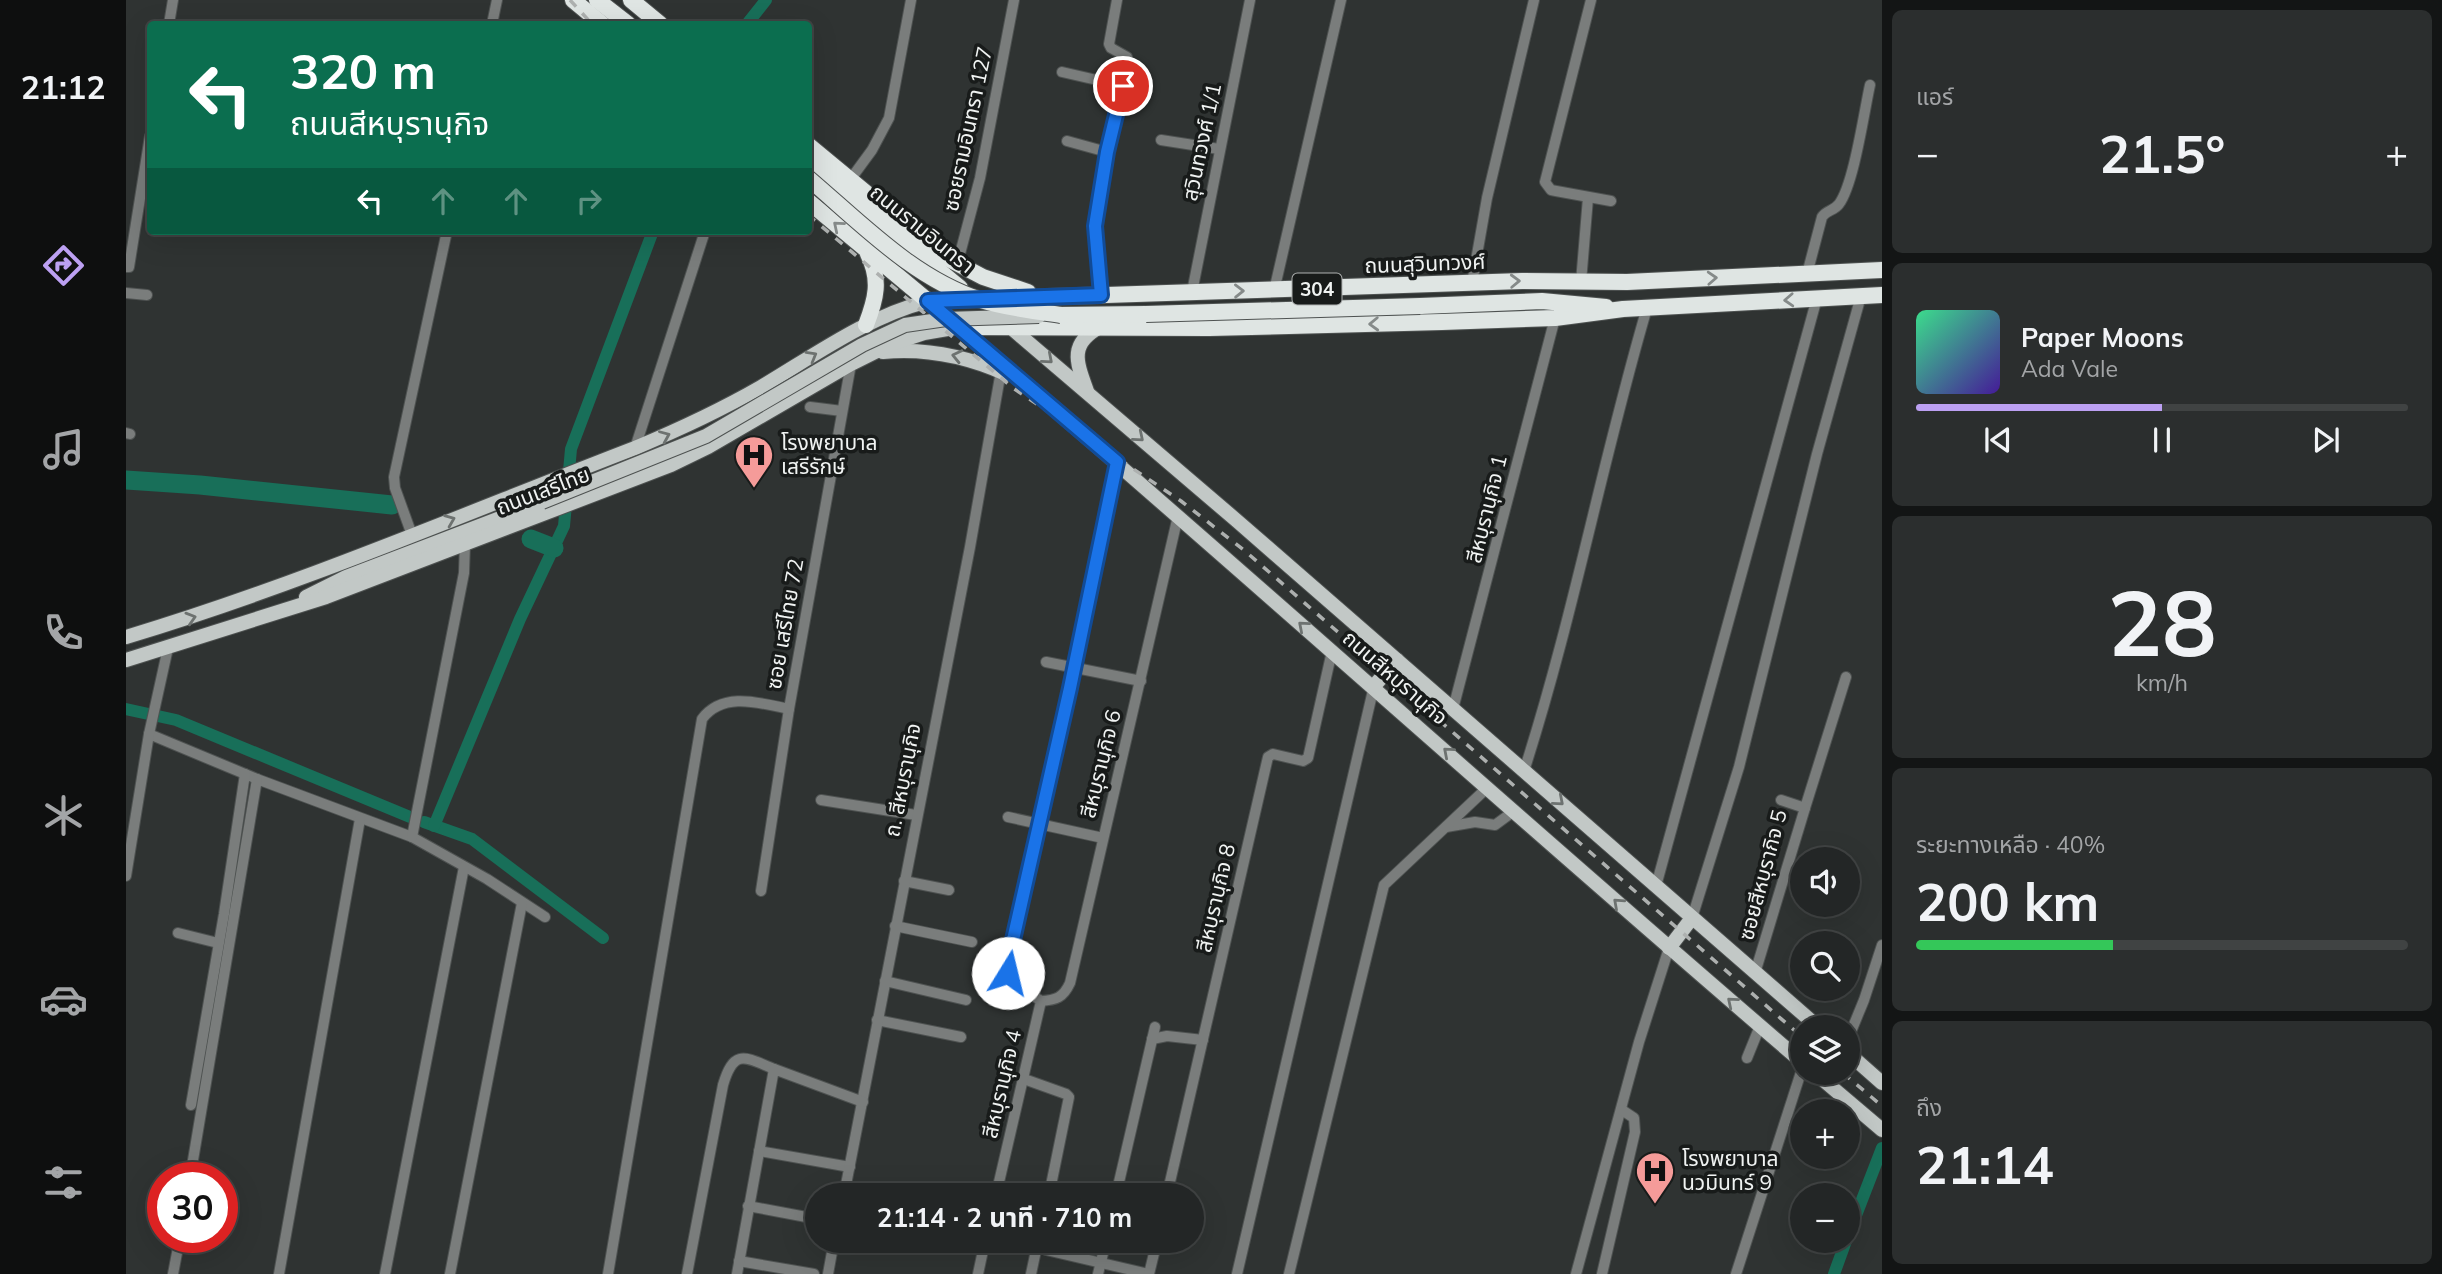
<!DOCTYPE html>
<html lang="th">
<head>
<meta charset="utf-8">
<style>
  :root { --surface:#232626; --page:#2b2e2e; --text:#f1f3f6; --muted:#a3a5a7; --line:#404343; --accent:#bca0f2 }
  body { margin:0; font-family:Mulish,"Noto Sans Thai",sans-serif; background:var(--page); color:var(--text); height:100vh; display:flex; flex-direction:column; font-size:26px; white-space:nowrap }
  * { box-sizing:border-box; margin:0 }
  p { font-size:23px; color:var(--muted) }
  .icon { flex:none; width:38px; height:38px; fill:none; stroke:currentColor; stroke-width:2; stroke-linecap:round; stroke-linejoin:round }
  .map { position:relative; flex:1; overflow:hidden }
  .panel { display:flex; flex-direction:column; gap:10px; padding:10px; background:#131515; width:560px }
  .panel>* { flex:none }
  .top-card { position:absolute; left:21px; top:21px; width:665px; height:214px; border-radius:7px; box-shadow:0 7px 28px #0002,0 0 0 2px var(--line); background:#0b6e4f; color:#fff; overflow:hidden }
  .fabs { position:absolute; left:1664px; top:847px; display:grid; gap:14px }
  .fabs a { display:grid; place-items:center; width:70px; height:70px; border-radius:50%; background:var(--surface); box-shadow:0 7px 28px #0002,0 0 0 2px var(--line); font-size:35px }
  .speed { position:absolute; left:21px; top:1162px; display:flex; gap:14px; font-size:35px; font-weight:700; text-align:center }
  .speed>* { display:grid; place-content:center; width:91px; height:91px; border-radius:50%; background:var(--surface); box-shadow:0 7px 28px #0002,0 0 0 2px var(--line); line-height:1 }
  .speed .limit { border:10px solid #d22; background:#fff; color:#111 }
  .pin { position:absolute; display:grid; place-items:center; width:60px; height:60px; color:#fff; margin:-30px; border:4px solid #fff; border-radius:50%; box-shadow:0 2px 7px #0007 }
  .me { position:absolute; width:77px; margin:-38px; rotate:9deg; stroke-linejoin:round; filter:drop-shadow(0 0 5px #0008) }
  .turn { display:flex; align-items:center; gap:24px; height:147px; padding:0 28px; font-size:32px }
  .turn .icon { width:91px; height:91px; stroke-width:2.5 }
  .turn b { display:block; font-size:49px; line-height:60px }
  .lanes { display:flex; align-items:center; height:66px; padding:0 28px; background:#0003; justify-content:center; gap:35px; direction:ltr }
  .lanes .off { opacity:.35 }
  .big { font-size:52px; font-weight:700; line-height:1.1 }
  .panel .widget { flex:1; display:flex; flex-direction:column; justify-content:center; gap:10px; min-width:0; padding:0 24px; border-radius:10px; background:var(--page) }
  .panel .dial { align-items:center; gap:0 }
  .dial b { font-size:91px; line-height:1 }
  .song { display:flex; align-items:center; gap:21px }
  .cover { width:84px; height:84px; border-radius:10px; background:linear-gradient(135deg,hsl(150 70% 55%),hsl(260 70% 35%)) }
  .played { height:7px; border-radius:4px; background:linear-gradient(90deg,var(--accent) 50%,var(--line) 50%) }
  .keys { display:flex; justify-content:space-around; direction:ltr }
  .heat { display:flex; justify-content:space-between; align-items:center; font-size:38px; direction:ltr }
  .charge { height:10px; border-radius:5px; background:linear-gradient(90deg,#34c759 40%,var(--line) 0) }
  .trip { position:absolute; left:679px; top:1183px; width:399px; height:70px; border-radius:35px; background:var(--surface); box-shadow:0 7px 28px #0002,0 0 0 2px var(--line); font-weight:700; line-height:70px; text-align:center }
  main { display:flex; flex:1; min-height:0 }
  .tab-bar { display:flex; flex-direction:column; width:126px; justify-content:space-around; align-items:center; background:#0e0f0f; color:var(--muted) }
  .tab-bar .icon { width:49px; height:49px }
  .tab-bar .selected { color:var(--accent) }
  .tab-bar b { font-size:32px; color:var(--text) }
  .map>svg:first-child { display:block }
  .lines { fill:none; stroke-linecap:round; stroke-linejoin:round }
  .canal { stroke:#186f59; stroke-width:12 }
  .river { stroke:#186f59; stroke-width:19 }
  .minor-casing { stroke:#4e5251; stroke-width:12 }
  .major-casing { stroke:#4e5251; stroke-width:16 }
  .highway-casing { stroke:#4e5251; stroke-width:18 }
  .minor { stroke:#7a7d7c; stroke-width:10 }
  .major { stroke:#c2c8c6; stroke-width:14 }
  .highway { stroke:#dfe5e3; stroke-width:16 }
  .rail { stroke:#adb0af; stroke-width:3.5; stroke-dasharray:9 9; stroke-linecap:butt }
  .major-bridge-casing { stroke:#4e5251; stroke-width:16; stroke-linecap:butt }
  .highway-bridge-casing { stroke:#4e5251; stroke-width:18; stroke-linecap:butt }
  .major-bridge { stroke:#c2c8c6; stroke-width:14 }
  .highway-bridge { stroke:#dfe5e3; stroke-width:16 }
  .oneway { stroke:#858a89 }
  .oneway2 { stroke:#6d7270 }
  .route-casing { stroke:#114b97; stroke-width:18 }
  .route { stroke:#1a73e8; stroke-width:12 }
  .labels { text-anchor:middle; stroke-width:7; stroke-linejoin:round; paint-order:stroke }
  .shield { fill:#181b1a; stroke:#afb2b1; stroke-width:2 }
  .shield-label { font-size:19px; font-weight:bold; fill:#f0f3f2 }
  .street-label { font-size:21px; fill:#f0f3f2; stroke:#181b1a }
  .poi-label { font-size:21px; fill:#f0f3f2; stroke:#181b1a; text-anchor:start }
</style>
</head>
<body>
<main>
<nav class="tab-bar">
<b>21:12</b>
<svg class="icon selected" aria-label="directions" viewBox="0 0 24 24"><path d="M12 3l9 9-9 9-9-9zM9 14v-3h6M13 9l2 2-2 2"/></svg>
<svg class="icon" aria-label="music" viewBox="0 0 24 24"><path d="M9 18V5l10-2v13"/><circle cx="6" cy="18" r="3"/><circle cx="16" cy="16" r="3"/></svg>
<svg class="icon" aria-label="phone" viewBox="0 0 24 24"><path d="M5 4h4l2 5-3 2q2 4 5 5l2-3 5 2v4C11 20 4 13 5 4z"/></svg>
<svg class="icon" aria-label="climate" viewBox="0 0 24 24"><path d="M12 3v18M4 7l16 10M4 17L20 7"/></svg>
<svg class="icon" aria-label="car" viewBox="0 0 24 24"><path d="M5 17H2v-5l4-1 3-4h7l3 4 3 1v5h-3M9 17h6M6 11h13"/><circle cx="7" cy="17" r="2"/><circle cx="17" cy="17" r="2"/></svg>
<svg class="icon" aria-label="filters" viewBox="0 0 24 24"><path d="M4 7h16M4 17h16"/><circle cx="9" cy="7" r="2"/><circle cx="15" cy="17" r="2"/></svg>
</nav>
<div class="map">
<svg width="1756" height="1274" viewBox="0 0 1756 1274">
  <rect width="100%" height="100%" fill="#2f3332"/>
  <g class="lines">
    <g class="canal">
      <polyline points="621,24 640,0"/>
      <polyline points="0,709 50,720 284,817"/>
      <polyline points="298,822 346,839 477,938"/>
      <polyline points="308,826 394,619 438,526 445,449 527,231"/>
      <polyline points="1722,1236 1756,1148"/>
      <polyline points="1708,1274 1720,1241"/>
    </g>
    <g class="river">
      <polyline points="0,480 74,485 266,505"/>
      <polyline points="405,539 428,548"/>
    </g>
    <g class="minor-casing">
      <g id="minor">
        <polyline points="1465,0 1419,182 1425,190 1430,191 1485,201"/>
        <polyline points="43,24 47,0"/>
        <polyline points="366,24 371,0"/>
        <polyline points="936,72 997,86"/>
        <polyline points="1035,140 1093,149"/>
        <polyline points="941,141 981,152"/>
        <polyline points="724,180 746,150 763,118 785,0"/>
        <polyline points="831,265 854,178 888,0"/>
        <polyline points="0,267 3,267 24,136"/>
        <path d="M1681 274 1696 217C1700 210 1708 211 1713 204 1728 184 1738 112 1744 85"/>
        <polyline points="1455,282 1462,198"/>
        <polyline points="1346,283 1361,198 1408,0"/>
        <polyline points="1148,291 1215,0"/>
        <polyline points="1066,292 1124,0"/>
        <polyline points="0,293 21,295"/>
        <polyline points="975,294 969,226 981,152 1002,61 1001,57 985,48 983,44 991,0"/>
        <polyline points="684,407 716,411"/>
        <polyline points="0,433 4,434"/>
        <polyline points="509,448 579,231"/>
        <polyline points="286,535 269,488 268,477 321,231"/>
        <polyline points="920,662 1015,681"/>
        <polyline points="1327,709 1429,318"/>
        <polyline points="23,734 131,779 286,837 361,879 419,917"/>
        <path d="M1398 771C1447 619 1476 461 1521 308"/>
        <polyline points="695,800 790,815"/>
        <polyline points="1679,808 1720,677"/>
        <polyline points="882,817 977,838"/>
        <polyline points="1320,827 1349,822 1369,825 1388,811"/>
        <polyline points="286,837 338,573 339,543"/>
        <polyline points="0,876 23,734 42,648"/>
        <polyline points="778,881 823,890"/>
        <polyline points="1530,886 1691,298"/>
        <polyline points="635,891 663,709 725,364"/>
        <polyline points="1566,918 1613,767 1691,454 1735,296"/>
        <polyline points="769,926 846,942"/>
        <polyline points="52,933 92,943"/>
        <polyline points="1629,973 1679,808 1655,800"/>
        <polyline points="759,981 840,1000"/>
        <path d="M915 1001C930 1000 937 998 944 983L1052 516"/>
        <polyline points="751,1020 835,1037"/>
        <polyline points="1026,1039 1041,1036 1077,1040"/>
        <polyline points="1722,1039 1738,1000 1756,945"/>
        <polyline points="1621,1058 1634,1026"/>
        <polyline points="898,1079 940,1094 943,1097 923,1195"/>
        <polyline points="65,1105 98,914 119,774"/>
        <polyline points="633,1151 724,1167"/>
        <polyline points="64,1178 131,779"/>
        <polyline points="718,1195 844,547 875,371"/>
        <path d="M870 1195 915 1001C898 989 882 985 882 962L944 688 991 462"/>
        <polyline points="990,1195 1029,1027"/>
        <polyline points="1041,1195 1142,757 1147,754 1177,761 1182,758 1206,651"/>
        <polyline points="622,1206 691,1219"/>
        <polyline points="878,1241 911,1248"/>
        <polyline points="920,1250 1023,1274"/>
        <polyline points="613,1261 688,1274"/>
        <polyline points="47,1274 54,1237"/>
        <polyline points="153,1274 234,819"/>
        <polyline points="259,1274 338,867"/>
        <polyline points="324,1274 396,903"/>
        <path d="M482 1274 576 719C597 691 634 703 663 709"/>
        <path d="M561 1274 597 1085C608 1048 619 1057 648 1069"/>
        <polyline points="611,1274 648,1069 737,1102"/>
        <polyline points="702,1274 708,1241"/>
        <polyline points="852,1274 859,1241"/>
        <polyline points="905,1274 912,1241"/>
        <polyline points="972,1274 980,1241"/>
        <polyline points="1023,1274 1031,1241"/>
        <polyline points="1111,1274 1248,686"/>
        <polyline points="1163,1274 1258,885 1362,787"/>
        <polyline points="1450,1274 1513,1042 1543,948"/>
        <polyline points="1476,1274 1509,1132 1508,1118 1496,1110"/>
        <polyline points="1610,1274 1676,1069"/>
      </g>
    </g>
    <g class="major-casing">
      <g id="major">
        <polyline points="883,326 1110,520 1692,1027"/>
        <path d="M757 352C801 348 840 356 880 374"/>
        <path d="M961 391C951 363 942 344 974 327"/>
        <polyline points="180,597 220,577 416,502"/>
        <path d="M0 637C173 585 340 513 509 448 552 430 595 410 635 387 689 355 741 317 802 301"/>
        <path d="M0 660 200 597 545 465 582 447 725 364 765 344 798 333 833 327C1116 569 1393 820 1676 1062"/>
        <polyline points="1248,686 1271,660"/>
        <polyline points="1543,948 1566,918"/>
        <polyline points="1722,1053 1756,1083"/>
        <polyline points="1689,1073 1756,1130"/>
      </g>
    </g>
    <g class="highway-casing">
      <g id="highway">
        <polyline points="447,0 476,24"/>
        <polyline points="471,0 502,24"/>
        <polyline points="505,0 534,24"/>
        <polyline points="682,145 815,255 857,277 902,292"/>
        <polyline points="682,162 834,288"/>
        <polyline points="682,201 833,327 1083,328 1316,322 1429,318 1497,309 1756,295"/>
        <polyline points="802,301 1396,281 1501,282 1756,270"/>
        <polyline points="1294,306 1416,301 1480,307"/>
        <polyline points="935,315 1020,314"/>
        <path d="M740 325C750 299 755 280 742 254"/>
      </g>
    </g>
    <use href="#minor" class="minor"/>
    <use href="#major" class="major"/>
    <use href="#highway" class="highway"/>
    <g class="rail">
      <polyline points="444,0 466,24"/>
      <polyline points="682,215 887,388 1055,501 1119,551 1676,1037"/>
      <polyline points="1717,1073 1756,1106"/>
    </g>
    <g class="major-bridge-casing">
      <polyline id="major-bridge" points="416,502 580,436 736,345 779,325 820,319 913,316"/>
    </g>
    <g class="highway-bridge-casing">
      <g id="highway-bridge">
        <path d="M682 178C735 223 788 279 855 300 881 308 908 311 935 315"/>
        <polyline points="1020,314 1294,306"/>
      </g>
    </g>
    <use href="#major-bridge" class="major-bridge"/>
    <use href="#highway-bridge" class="highway-bridge"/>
  </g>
  <defs><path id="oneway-chevron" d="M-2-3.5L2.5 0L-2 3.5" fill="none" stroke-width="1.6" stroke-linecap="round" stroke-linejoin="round" transform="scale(1.75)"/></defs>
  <g class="oneway">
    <use href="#oneway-chevron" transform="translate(712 226) rotate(-140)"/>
    <use href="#oneway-chevron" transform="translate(1586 278) rotate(-3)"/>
    <use href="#oneway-chevron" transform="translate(1389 281) rotate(-2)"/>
    <use href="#oneway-chevron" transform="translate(1113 291) rotate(-1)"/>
    <use href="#oneway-chevron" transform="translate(1663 300) rotate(177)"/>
    <use href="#oneway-chevron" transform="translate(1248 324) rotate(178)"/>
  </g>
  <g class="oneway2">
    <use href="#oneway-chevron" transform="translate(686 356) rotate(-30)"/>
    <use href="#oneway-chevron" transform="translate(831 356) rotate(-167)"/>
    <use href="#oneway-chevron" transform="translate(922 359) rotate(41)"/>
    <use href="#oneway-chevron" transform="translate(539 436) rotate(-23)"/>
    <use href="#oneway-chevron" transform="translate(1013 437) rotate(40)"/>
    <use href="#oneway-chevron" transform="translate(324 520) rotate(-22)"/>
    <use href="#oneway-chevron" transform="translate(65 618) rotate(-17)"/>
    <use href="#oneway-chevron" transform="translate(1177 626) rotate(-139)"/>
    <use href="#oneway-chevron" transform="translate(1322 752) rotate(-139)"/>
    <use href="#oneway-chevron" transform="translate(1433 801) rotate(41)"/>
    <use href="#oneway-chevron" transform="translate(1492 903) rotate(-138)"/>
    <use href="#oneway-chevron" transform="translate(1606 1002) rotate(-140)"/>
  </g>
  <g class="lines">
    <g class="route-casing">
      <polyline id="route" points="882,973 882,962 944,688 991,462 802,301 975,295 969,226 981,152 997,86"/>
    </g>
    <use href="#route" class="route"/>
  </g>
  <defs>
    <g id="hospital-pin" transform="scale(2.0125)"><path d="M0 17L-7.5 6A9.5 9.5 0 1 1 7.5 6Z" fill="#f59b99" stroke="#181b1a"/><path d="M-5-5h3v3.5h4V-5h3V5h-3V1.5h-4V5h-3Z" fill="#111"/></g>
  </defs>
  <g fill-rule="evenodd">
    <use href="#hospital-pin" x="628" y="455"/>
    <use href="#hospital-pin" x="1529" y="1171"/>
  </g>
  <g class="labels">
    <rect class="shield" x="1166.5" y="273.5" width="49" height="31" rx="5"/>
    <g class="shield-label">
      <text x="1191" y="296">304</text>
    </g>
    <g class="street-label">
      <text transform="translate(842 129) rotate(-78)" y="7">ซอยรามอินทรา 127</text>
      <text transform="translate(1076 142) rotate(-78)" y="7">สุวินทวงศ์ 1/1</text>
      <text transform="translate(796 229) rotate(39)" y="7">ถนนรามอินทรา</text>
      <text transform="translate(1299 264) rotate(-2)" y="7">ถนนสุวินทวงศ์</text>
      <text transform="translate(417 491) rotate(-21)" y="7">ถนนเสรีไทย</text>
      <text transform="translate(1361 509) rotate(-76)" y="7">สีหบุรานุกิจ 1</text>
      <text transform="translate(659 624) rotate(-80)" y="7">ซอย เสรีไทย 72</text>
      <text transform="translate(1269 678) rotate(41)" y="7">ถนนสีหบุรานุกิจ</text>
      <text transform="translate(975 764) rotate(-76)" y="7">สีหบุรานุกิจ 6</text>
      <text transform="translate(777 780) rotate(-79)" y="7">ถ. สีหบุรานุกิจ</text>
      <text transform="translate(1637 875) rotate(-75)" y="7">ซอยสีหบุรากิจ 5</text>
      <text transform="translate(1090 898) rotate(-77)" y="7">สีหบุรานุกิจ 8</text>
      <text transform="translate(876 1084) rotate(-77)" y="7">สีหบุรานุกิจ 4</text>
    </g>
    <g class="poi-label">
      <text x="655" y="450">โรงพยาบาล<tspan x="655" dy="24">เสรีรักษ์</tspan></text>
      <text x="1556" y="1166">โรงพยาบาล<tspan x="1556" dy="24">นวมินทร์ 9</tspan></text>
    </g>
  </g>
</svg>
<div class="fabs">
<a><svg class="icon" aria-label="sound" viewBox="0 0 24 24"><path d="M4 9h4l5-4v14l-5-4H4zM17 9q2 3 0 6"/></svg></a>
<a><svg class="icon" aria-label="search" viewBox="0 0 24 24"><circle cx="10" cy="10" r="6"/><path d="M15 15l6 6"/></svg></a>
<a><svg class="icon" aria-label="layers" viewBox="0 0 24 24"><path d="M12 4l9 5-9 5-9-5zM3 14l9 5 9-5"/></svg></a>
<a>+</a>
<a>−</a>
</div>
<div class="speed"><div class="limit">30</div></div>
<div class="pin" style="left:997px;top:86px;background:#d93025"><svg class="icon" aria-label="arrive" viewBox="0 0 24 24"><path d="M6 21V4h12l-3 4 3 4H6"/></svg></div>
<svg class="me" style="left:882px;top:973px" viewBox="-20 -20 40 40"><circle r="19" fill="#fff"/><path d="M0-13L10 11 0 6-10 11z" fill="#1a73e8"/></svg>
<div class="trip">21:14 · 2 นาที · 710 m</div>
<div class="top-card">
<div class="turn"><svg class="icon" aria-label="left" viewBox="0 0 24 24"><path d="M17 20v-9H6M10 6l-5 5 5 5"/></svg><div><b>320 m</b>ถนนสีหบุรานุกิจ</div></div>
<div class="lanes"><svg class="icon" aria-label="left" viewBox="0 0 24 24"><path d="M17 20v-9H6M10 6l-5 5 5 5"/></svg><svg class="icon off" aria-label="ahead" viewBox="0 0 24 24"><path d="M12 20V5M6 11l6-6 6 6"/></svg><svg class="icon off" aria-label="ahead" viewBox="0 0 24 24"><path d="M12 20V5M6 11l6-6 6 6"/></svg><svg class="icon off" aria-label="right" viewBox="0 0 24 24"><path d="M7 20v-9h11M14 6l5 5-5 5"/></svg></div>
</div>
</div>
<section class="panel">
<div class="widget"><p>แอร์</p>
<div class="heat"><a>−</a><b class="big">21.5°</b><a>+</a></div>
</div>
<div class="widget">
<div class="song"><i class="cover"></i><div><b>Paper Moons</b><p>Ada Vale</p></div></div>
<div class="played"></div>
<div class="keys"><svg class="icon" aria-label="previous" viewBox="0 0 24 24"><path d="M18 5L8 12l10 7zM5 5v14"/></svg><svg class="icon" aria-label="pause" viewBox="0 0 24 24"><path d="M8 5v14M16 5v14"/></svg><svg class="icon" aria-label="next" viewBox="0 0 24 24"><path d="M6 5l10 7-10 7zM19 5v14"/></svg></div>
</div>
<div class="widget dial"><b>28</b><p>km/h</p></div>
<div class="widget"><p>ระยะทางเหลือ · 40%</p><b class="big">200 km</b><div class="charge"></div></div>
<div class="widget"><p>ถึง</p><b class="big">21:14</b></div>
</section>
</main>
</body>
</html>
